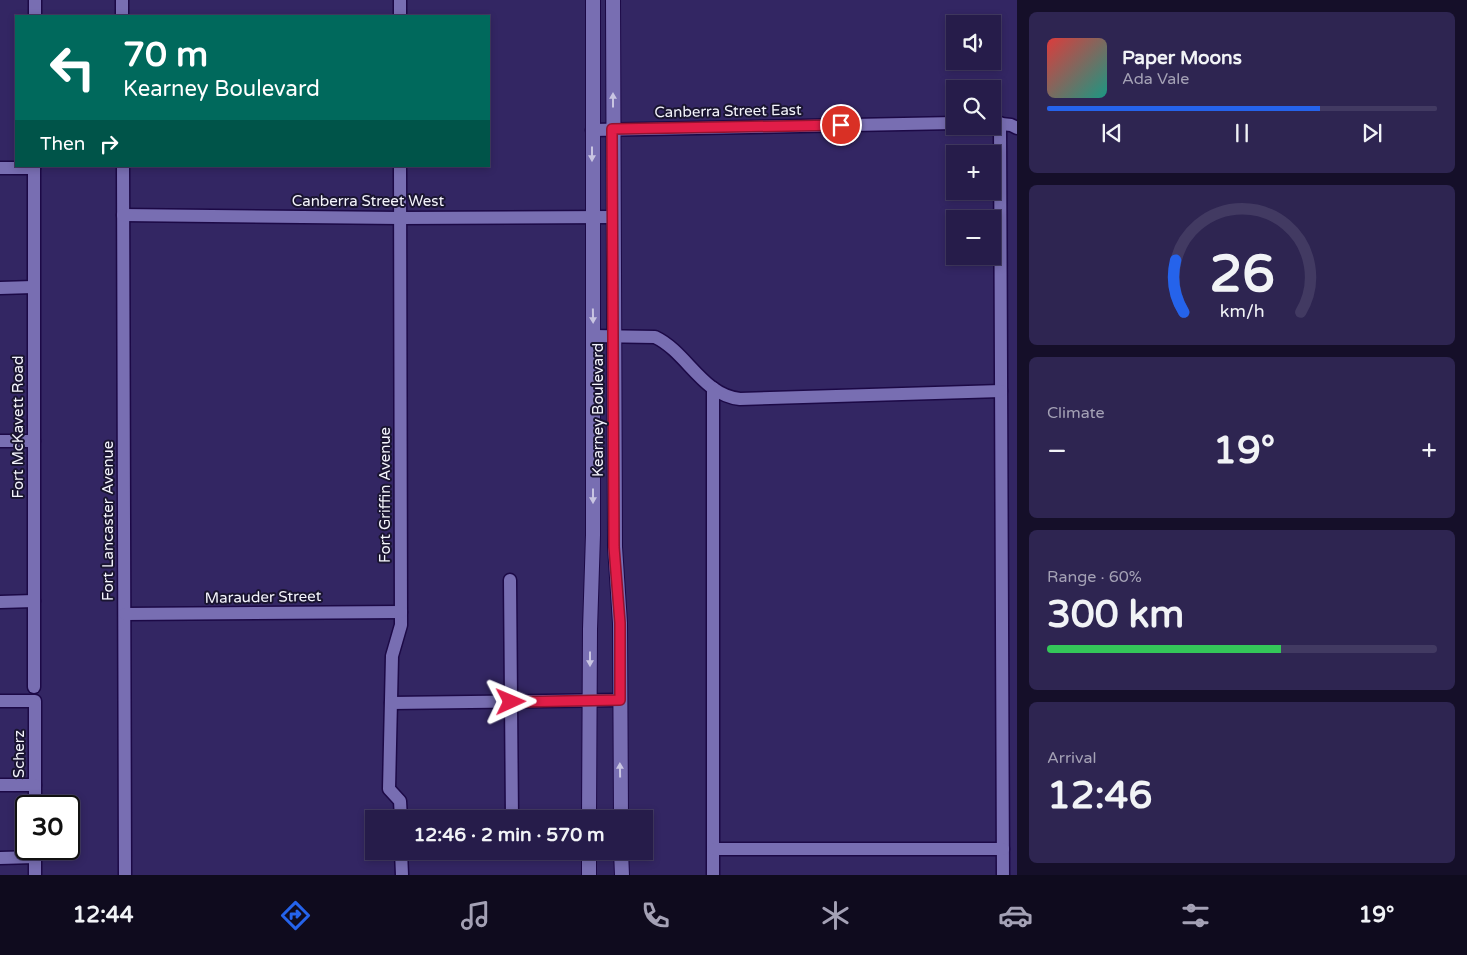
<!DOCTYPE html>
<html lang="en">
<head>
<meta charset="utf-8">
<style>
  :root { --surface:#261c4a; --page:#2e2551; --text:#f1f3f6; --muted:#a4a1b5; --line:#423a62; --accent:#2563eb }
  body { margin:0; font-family:"Varela Round",sans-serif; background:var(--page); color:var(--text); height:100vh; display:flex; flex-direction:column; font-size:19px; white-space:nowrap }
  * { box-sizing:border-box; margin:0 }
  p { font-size:16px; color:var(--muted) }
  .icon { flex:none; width:28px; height:28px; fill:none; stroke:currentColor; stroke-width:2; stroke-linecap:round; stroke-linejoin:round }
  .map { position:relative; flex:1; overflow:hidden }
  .drawer { display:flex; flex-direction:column; gap:12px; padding:12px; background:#150f29; width:450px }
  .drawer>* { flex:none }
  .guide { position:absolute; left:15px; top:15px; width:475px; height:152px; border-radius:0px; box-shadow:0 2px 8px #0003,0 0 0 1px var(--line); background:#00695c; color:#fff; overflow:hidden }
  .fabs { position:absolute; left:946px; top:15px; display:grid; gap:10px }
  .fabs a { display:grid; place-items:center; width:55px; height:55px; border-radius:0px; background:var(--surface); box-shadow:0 2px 8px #0003,0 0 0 1px var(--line); font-size:25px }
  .speed { position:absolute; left:15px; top:795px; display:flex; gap:10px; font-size:25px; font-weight:700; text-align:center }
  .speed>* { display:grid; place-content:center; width:65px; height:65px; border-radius:50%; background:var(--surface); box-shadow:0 2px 8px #0003,0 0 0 1px var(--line); line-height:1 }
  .speed .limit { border:2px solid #111; border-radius:8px; background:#fff; color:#111 }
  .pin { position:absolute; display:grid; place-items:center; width:42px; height:42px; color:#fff; margin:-21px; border:2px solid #fff; border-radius:50%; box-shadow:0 1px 5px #0007 }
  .me { position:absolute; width:55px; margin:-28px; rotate:89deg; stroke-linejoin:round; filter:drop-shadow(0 0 4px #0008) }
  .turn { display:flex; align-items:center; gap:18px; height:105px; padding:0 25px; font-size:22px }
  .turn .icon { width:65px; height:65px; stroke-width:2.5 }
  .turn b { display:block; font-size:35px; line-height:42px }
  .then { display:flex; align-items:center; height:48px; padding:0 25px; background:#0003; gap:10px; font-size:19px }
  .big { font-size:38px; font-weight:700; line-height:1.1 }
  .drawer .widget { flex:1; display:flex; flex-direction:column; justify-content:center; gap:8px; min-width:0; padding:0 18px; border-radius:8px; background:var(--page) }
  .drawer .dial { align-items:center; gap:0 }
  .dial svg { height:130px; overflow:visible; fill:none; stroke:var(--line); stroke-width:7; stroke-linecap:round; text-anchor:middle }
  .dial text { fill:var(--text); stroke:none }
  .song { display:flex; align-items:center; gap:15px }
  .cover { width:60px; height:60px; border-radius:8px; background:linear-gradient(135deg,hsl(0 70% 55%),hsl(170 70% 35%)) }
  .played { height:5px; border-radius:2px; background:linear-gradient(90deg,var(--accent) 70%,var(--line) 70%) }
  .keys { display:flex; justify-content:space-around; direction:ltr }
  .heat { display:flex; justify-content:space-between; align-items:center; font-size:28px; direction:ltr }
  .charge { height:8px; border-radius:4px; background:linear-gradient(90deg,#34c759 60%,var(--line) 0) }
  .trip { position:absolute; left:365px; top:810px; width:288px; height:50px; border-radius:0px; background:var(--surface); box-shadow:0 2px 8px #0003,0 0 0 1px var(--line); font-weight:700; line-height:50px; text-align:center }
  .dock { display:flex; height:80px; justify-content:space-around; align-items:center; background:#0f0b1e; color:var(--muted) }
  .dock .icon { width:35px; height:35px }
  .dock .selected { color:var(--accent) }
  .dock b { font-size:22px; color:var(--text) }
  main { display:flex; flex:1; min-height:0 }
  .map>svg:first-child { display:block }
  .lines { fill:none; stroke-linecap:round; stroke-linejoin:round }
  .minor-casing { stroke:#1c0946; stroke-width:15 }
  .tertiary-casing { stroke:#1c0946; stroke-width:16 }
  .minor { stroke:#786eb2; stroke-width:12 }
  .tertiary { stroke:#786eb2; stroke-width:14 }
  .oneway { fill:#c9c5e2 }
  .route-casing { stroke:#92132f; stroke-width:12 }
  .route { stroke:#e11d48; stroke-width:9 }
  .labels { text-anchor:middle; stroke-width:4; stroke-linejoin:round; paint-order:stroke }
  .street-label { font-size:15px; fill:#f4f4fc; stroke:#1a1531 }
</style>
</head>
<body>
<main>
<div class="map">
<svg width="1017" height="875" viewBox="0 0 1017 875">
  <rect width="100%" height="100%" fill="#332663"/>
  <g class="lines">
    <g class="minor-casing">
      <g id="minor">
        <polyline points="122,0 122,16"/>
        <polyline points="400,0 400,16"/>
        <polyline points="35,16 35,0"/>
        <polyline points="992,123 1011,125 1017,128"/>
        <polyline points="1000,123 1003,875"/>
        <polyline points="592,130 955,123"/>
        <polyline points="123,166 125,875"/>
        <polyline points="400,166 401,625 392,656 389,789 400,801 401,819"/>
        <polyline points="0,168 34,168"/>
        <polyline points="123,215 400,218 613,217"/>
        <polyline points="0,288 33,287"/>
        <path d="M593 336 655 337C687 352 702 395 740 399L1001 391"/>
        <polyline points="713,388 713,875"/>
        <polyline points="0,441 34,441"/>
        <polyline points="510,580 512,819"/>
        <polyline points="0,602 34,601"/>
        <polyline points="125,614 401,612"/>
        <polyline points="34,687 34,166"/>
        <polyline points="0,701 35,701 35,806"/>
        <polyline points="391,703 619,700"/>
        <polyline points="0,785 35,785"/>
        <polyline points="35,849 35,875"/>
        <polyline points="714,849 1003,849"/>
        <polyline points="401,851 402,875"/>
        <polyline points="0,858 35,857"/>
      </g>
    </g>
    <g class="tertiary-casing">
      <g id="tertiary">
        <polyline points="613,0 615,547 620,623 621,819"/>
        <polyline points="589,819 590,629 593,535 593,0"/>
        <polyline points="621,851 622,875"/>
        <polyline points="589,875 589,851"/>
      </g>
    </g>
    <use href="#minor" class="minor"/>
    <use href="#tertiary" class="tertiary"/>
  </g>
  <defs><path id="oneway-solid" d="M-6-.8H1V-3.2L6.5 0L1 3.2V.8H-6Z" transform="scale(1.25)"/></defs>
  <g class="oneway">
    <use href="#oneway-solid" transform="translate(613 100) rotate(-90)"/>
    <use href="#oneway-solid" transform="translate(592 154) rotate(90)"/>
    <use href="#oneway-solid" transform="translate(593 316) rotate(89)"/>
    <use href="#oneway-solid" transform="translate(593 496) rotate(90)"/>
    <use href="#oneway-solid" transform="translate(590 659) rotate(90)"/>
    <use href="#oneway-solid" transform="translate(620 770) rotate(-91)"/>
  </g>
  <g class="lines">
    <g class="route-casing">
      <polyline id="route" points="511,702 620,700 620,623 614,547 612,129 841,125"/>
    </g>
    <use href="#route" class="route"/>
  </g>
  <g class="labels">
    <g class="street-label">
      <text transform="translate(728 111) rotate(-1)" y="5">Canberra Street East</text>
      <text x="368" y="206">Canberra Street West</text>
      <text transform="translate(598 410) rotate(-90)" y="5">Kearney Boulevard</text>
      <text transform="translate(18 427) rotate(-90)" y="5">Fort McKavett Road</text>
      <text transform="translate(385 495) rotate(-90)" y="5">Fort Griffin Avenue</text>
      <text transform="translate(108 521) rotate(-90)" y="5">Fort Lancaster Avenue</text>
      <text transform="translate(263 597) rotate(-1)" y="5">Marauder Street</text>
      <text transform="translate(19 754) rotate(-90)" y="5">Scherz</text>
    </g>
  </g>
</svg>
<div class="fabs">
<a><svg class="icon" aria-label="sound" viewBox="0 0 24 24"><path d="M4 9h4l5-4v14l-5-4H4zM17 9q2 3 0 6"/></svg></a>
<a><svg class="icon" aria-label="search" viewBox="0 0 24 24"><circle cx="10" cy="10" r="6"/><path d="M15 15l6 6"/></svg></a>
<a>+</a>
<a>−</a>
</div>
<div class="speed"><div class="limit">30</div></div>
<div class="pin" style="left:841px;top:125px;background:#d93025"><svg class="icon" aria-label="arrive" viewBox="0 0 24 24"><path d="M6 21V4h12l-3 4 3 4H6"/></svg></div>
<svg class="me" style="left:511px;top:702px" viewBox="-20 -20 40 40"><path d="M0-17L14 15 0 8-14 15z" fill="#e11d48" stroke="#fff" stroke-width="4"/></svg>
<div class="trip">12:46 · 2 min · 570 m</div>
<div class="guide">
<div class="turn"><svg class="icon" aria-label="left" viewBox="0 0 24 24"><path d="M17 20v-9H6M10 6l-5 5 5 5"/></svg><div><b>70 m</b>Kearney Boulevard</div></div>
<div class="then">Then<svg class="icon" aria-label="right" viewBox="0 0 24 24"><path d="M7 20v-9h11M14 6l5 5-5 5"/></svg></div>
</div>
</div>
<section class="drawer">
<div class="widget">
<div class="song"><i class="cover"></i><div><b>Paper Moons</b><p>Ada Vale</p></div></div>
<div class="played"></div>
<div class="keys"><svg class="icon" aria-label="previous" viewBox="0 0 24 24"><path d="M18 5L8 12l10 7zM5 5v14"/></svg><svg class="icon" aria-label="pause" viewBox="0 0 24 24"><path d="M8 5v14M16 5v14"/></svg><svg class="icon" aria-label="next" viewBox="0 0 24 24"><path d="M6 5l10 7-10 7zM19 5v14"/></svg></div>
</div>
<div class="widget dial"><svg viewBox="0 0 100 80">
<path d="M14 69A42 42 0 1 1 86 69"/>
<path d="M14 69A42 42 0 0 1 9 37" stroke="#2563eb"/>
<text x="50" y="56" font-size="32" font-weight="700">26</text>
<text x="50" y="72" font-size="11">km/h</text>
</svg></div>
<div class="widget"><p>Climate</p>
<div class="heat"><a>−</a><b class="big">19°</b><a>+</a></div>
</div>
<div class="widget"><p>Range · 60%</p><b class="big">300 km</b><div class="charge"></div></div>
<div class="widget"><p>Arrival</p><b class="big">12:46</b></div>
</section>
</main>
<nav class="dock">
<b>12:44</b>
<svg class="icon selected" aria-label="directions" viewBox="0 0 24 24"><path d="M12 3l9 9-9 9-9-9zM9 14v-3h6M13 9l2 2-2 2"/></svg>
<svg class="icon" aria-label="music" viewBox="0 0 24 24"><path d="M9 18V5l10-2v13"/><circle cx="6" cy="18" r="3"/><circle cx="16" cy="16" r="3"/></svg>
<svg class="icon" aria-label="phone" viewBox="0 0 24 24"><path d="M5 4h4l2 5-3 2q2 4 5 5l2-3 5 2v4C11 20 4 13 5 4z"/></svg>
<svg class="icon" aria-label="climate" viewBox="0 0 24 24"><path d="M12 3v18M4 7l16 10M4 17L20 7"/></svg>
<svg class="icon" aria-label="car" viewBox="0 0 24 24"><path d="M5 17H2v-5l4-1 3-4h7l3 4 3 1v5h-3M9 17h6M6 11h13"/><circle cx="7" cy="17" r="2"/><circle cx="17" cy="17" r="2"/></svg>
<svg class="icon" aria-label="filters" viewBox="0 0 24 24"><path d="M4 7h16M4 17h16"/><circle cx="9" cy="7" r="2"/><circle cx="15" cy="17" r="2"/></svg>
<b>19°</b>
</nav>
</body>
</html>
